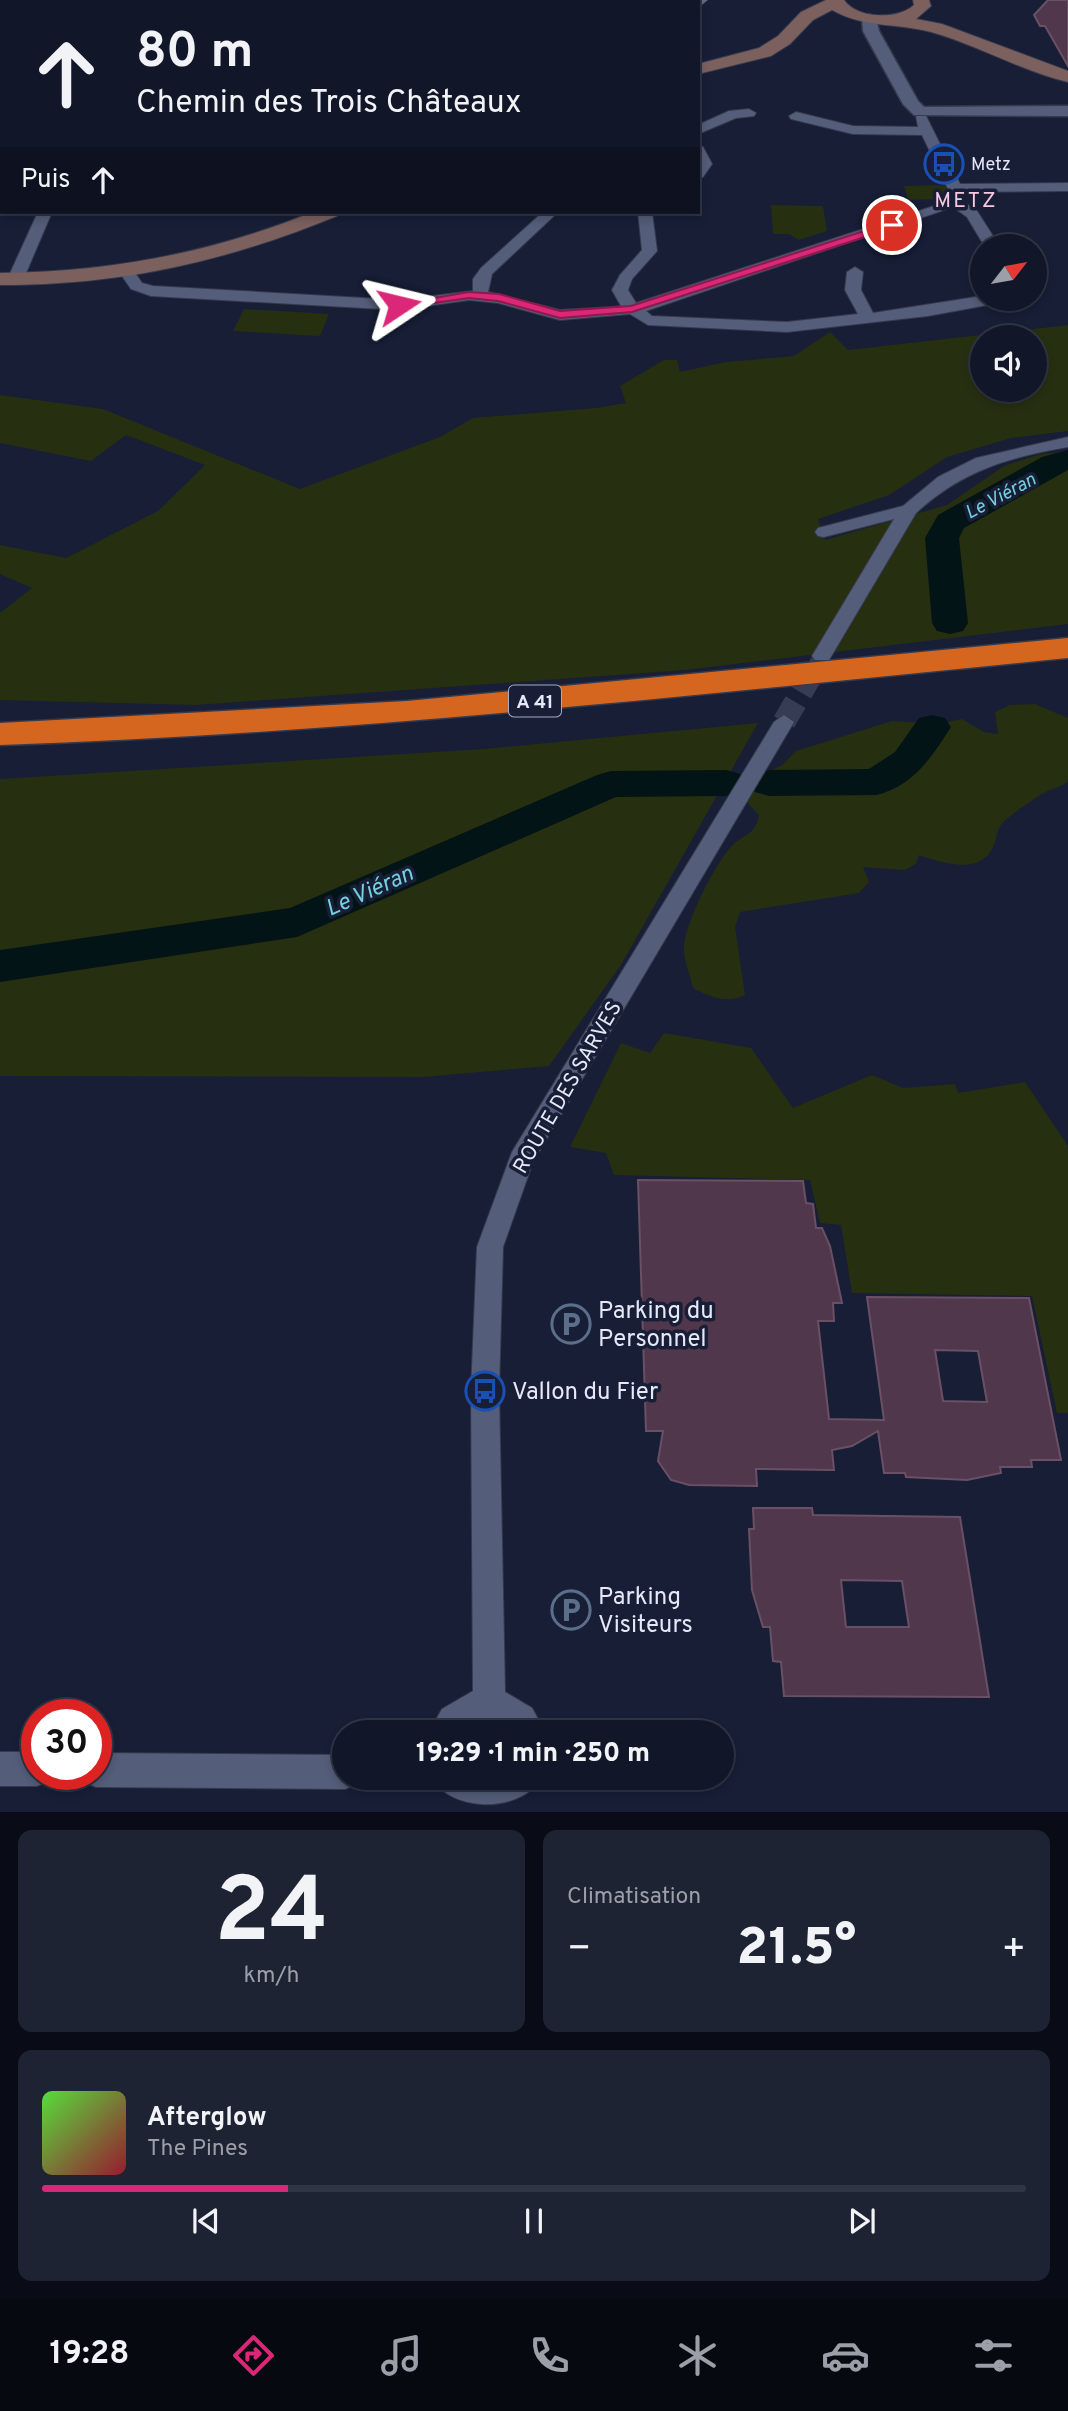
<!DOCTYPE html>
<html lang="fr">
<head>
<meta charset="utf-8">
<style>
  :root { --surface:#111628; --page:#1e2334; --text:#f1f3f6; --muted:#9c9fa8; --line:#303545; --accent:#db2777 }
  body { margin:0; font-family:Overpass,sans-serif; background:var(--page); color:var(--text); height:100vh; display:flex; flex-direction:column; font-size:26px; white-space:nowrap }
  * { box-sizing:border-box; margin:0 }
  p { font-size:23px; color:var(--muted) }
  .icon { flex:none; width:38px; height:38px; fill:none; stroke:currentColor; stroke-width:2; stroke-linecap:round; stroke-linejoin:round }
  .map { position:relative; height:1812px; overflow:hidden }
  .details { display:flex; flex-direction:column; gap:18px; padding:18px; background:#090c16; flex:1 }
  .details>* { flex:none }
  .top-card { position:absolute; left:0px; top:0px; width:700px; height:214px; box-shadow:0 4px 10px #0003,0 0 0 2px var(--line); background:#111628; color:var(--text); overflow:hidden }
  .needle { width:46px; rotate:59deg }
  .controls { position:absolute; left:970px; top:234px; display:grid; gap:14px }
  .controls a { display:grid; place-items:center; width:77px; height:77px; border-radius:50%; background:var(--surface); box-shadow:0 4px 10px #0003,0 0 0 2px var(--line); font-size:35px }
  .speed { position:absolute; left:21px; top:1699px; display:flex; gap:14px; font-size:35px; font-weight:700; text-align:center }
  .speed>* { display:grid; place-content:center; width:91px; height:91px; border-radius:50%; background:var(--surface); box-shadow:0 4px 10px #0003,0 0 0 2px var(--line); line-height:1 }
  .speed .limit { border:10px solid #d22; background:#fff; color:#111 }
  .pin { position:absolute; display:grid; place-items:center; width:60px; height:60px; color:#fff; margin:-30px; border:4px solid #fff; border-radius:50%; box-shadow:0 2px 7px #0007 }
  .me { position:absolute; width:77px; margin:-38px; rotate:80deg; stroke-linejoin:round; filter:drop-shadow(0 0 5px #0008) }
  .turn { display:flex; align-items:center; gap:24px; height:147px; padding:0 21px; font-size:32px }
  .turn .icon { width:91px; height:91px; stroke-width:2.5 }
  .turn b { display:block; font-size:49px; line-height:60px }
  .then { display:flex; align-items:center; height:66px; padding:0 21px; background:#0003; gap:14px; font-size:26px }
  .big { font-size:52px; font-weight:800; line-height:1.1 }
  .details .tile { flex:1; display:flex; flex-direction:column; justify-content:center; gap:10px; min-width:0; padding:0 24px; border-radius:14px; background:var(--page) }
  .details .dial { align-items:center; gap:0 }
  .dial b { font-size:91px; line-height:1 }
  .song { display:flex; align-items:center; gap:21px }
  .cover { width:84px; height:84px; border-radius:10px; background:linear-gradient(135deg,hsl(110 70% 55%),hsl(350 70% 35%)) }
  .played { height:7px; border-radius:4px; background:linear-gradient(90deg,var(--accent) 25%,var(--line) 25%) }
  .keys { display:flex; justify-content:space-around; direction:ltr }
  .heat { display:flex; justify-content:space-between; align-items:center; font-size:38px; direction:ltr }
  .details .tiles { flex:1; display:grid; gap:18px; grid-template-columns:1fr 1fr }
  .tile:last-child { grid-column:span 2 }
  .trip { position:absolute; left:332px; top:1720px; width:402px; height:70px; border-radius:35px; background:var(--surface); box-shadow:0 4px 10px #0003,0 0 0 2px var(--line); font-weight:800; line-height:70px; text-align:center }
  .dock { display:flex; height:112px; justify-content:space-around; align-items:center; background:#070910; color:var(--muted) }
  .dock .icon { width:49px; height:49px }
  .dock .current { color:var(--accent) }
  .dock b { font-size:32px; color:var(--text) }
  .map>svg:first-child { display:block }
  .green { fill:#272f11; fill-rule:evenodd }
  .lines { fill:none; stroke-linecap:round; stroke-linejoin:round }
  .river { fill:#031416; fill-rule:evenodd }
  .taxiway { fill:#636a7e; fill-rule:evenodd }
  .building { fill:#50374b; stroke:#6a5065; stroke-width:2; fill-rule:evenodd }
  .minor-tunnel-far1 { stroke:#363c53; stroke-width:18; stroke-dasharray:18 9; stroke-linecap:butt }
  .minor-tunnel { stroke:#363c53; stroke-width:23; stroke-dasharray:23 11; stroke-linecap:butt }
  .minor-casing { stroke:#353a4d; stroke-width:2 }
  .tertiary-casing { stroke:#353a4d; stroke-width:3 }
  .secondary-casing { stroke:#353a4d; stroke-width:2 }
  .motorway-casing { stroke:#353a4d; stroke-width:3 }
  .minor { fill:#545d79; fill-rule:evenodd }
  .tertiary { fill:#545d79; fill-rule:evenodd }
  .secondary { fill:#7b605e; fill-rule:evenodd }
  .motorway { fill:#d56620; fill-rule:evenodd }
  .route { fill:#db2777; stroke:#8e194d; stroke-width:2 }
  .labels { text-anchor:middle; stroke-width:7; stroke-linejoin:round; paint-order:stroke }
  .far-poi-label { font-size:18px; fill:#e3e9f9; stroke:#171e36; text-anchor:start }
  .far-water-label { font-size:19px; font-style:italic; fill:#73d2dd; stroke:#171e36 }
  .shield { fill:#171e36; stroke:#a6acbe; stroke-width:2 }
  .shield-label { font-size:19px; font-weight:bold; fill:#e3e9f9 }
  .far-quarter-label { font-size:21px; letter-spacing:2px; fill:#f7c9e1; stroke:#171e36 }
  .street-label { font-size:21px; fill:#e3e9f9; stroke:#171e36 }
  .water-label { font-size:23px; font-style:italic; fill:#73d2dd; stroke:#171e36 }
  .near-poi-label { font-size:24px; fill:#e3e9f9; stroke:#171e36; text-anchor:start }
</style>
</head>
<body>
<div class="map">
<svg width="1068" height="1813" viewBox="0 0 1068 1813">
  <rect width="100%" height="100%" fill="#171e36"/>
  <g class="green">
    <polygon points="119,0 638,0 118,2"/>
    <polygon points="945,185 948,193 936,199 908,200 904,186"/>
    <polygon points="771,205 823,206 827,231 799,240 789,234 773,234"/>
    <polygon points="244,309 329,314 320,336 233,331"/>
    <path d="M1068 325V431L1011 438 947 457 889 495 818 519 825 540 947 505 1004 466 1041 454 1068 452V624L686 670 195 705 0 700V613L32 588 0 574V545L66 558 158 511 205 465 126 435 91 461 0 443V395L103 409 300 489 440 437 473 418 596 408 626 403 620 386 664 360H677L680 372 726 362 794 356 830 332 848 350ZM982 338H1034V390H982Z"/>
    <path d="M1035 704 1068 718V781C1061 788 1052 788 1044 793 1035 798 1016 811 1008 818 994 828 999 839 991 851 975 875 940 862 919 855L916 864 905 870 863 867 869 882 859 893 740 912 735 927 745 995C725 1004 711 997 693 988 691 976 684 962 684 951 682 928 718 856 736 842 748 833 755 833 759 815L741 796 753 779 782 765 796 751 892 721 939 724 962 719 984 732 998 734 995 712 1010 705Z"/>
    <polygon points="758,723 621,965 549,1066 422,1077 0,1076 0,779 484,749"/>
    <polygon points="664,1033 751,1048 793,1108 872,1075 903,1088 955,1084 958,1093 1025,1082 1068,1146 1068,1413 1057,1413 1032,1296 852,1293 841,1225 820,1223 810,1180 614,1175 606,1153 570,1147 621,1043 650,1053"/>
  </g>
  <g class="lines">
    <g class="river">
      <polygon points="1068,450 1068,470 964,528 959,538 968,623 963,631 950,634 937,631 932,623 925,538 938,515 1042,457"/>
      <path d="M932 715 945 718 951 727C931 758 914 785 877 795L769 796 755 792 749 783 755 774 769 770 869 769 895 752 919 718Z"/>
      <polygon points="726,770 740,774 746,783 740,792 726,796 616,797 297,937 0,982 0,950 290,908 597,775 611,771"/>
    </g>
    <g class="taxiway">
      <polygon points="87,0 122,0 86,2"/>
      <polygon points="666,0 708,0 698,8 698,2"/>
      <rect x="0" y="37" width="2" height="22"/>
      <polygon points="0,85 2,85 0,109"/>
    </g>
  </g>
  <g class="building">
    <polygon points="1048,0 1068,0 1068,66 1045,26 1040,26 1034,15"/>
    <path d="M638 1180 803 1181 806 1203 813 1204 816 1228H822L830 1246 842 1303H833L834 1321H818L829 1419 884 1420 867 1297 1029 1298 1061 1460H1031L1032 1467H1000L1001 1473 967 1480 906 1477 905 1473H884L878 1431 852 1446 832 1450 834 1470 756 1469 757 1486 689 1485 671 1480 658 1461 663 1431H646ZM935 1350 978 1351 987 1402 943 1401Z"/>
    <path d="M753 1508H812L813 1515 960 1517 989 1697 784 1696 781 1662 773 1661 770 1627H763L752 1590 749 1529H754ZM841 1580 902 1581 909 1627H846Z"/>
  </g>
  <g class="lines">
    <polyline class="minor-tunnel-far1" points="811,676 821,659"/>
    <polyline class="minor-tunnel" points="784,722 812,674"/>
    <g class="minor-casing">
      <g id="minor">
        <polygon points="749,109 756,113 754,116 736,118 698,134 698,125 729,111"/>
        <polygon points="796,112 853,126 918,127 916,116 926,116 960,184 1068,183 1068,191 964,192 961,200 977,211 1000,247 985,247 967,217 953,207 646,311 652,316 787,322 858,314 845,290 847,272 855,267 863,272 861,290 873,313 982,296 982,299 1001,299 993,304 928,316 787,332 648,325 630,314 560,320 498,303 469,300 399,310 151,296 131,289 120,273 128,268 133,270 142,283 153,286 399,300 473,291 473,279 481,268 543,212 558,212 492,274 488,292 560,310 613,307 621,306 612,290 620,275 642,250 638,212 652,212 657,251 632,279 628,290 636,303 934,206 947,198 950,193 922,135 853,134 791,119 789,116"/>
        <polygon points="698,146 703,147 712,164 703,177 698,178"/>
        <polygon points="38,212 52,212 23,280 15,285 10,283 7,280"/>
        <path d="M1068 437V447C1009 457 961 471 916 513L829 660H815L812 656 894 519 824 537 818 536 815 532 818 528 903 506 938 477 976 458Z"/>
        <path d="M784 715 794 722 533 1162 503 1247 499 1391 505 1692 532 1708 545 1732H510C495 1717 480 1719 464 1732H429L442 1709 473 1691 471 1391 477 1247 512 1152 774 722Z"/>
        <polygon points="0,1752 37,1752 37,1774 51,1774 49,1781 37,1786 0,1786"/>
        <polygon points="96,1753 345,1755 345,1778 359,1778 357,1784 345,1789 96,1787 84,1782 81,1774 96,1774"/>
        <path d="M432 1778H473L486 1782 499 1778H541C521 1813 452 1813 432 1778Z"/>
      </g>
    </g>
    <g class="tertiary-casing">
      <polygon id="tertiary" points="869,14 876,18 879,31 918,101 924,107 1068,106 1068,116 914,115 903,104 863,31 862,18"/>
    </g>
    <g class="secondary-casing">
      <g id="secondary">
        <path d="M826 0H844C857 19 898 20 914 5L913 0H929L931 6 916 19 942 24 1068 71V82C1021 71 978 45 931 32 898 23 863 28 832 10L813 20 790 44 771 56 698 74V64L759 48 778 36 801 12Z"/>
        <path d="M313 212H340L337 216C224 262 122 285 0 285V273C110 272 211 253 313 212Z"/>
      </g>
    </g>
    <g class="motorway-casing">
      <path id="motorway" d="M1068 638V658C712 693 357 733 0 745V723L407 701Z"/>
    </g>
    <use href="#minor" class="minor"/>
    <use href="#tertiary" class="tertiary"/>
    <use href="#secondary" class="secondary"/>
    <use href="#motorway" class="motorway"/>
  </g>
  <polygon class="route" points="892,222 898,225 896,227 632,312 560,318 498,301 469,298 399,308 394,305 469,292 499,294 560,311 631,306"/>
  <defs>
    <g id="bus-ring" transform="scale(2.0125)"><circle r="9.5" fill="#171e36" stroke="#1a4fb4" stroke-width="1.5"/><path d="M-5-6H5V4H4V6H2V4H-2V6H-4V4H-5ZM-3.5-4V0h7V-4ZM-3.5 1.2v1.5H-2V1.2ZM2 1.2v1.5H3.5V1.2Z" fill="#1a4fb4"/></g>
    <g id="parking-ring" transform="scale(2.0125)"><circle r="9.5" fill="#171e36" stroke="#5c6f8a" stroke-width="1.5"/><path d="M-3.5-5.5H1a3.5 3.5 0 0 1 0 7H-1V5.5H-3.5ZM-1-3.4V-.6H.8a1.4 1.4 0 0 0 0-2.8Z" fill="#5c6f8a"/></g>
  </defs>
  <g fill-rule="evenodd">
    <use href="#bus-ring" x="944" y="164"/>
    <use href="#parking-ring" x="571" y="1324"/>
    <use href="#bus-ring" x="485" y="1391"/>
    <use href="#parking-ring" x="571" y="1610"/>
  </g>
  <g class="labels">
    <g class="far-poi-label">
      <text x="971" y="170">Metz</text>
    </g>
    <g class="far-water-label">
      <text transform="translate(1000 495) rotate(-28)" y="7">Le Viéran</text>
    </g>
    <rect class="shield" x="509" y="685.5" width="52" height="31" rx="5"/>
    <g class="shield-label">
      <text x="535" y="708">A 41</text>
    </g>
    <g class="far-quarter-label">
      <text x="966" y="207">METZ</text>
    </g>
    <g class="street-label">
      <text transform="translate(567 1087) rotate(-60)" y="7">ROUTE DES SARVES</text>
    </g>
    <g class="water-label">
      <text transform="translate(369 890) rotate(-24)" y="8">Le Viéran</text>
    </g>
    <g class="near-poi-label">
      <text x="598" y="1318">Parking du<tspan x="598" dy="28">Personnel</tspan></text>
      <text x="512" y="1399">Vallon du Fier</text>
      <text x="598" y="1604">Parking<tspan x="598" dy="28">Visiteurs</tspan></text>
    </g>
  </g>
</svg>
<div class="controls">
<a><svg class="needle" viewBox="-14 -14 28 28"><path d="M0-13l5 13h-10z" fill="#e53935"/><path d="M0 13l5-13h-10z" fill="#9c9fa8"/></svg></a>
<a><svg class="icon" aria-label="sound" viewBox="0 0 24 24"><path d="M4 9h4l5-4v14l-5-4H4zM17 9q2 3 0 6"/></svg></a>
</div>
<div class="speed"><div class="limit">30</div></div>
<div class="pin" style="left:892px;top:225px;background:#d93025"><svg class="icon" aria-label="arrive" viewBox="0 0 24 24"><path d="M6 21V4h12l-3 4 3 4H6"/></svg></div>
<svg class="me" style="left:399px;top:305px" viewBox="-20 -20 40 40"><path d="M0-17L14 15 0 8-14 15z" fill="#db2777" stroke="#fff" stroke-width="4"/></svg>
<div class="trip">19:29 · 1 min · 250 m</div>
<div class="top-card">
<div class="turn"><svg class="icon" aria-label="ahead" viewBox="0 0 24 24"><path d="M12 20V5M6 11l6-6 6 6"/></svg><div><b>80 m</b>Chemin des Trois Châteaux</div></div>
<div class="then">Puis<svg class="icon" aria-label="ahead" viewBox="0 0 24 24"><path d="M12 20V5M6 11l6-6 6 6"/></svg></div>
</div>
</div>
<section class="details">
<div class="tiles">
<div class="tile dial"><b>24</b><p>km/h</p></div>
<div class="tile"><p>Climatisation</p>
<div class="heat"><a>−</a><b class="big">21.5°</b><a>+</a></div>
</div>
<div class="tile">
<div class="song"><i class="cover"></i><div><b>Afterglow</b><p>The Pines</p></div></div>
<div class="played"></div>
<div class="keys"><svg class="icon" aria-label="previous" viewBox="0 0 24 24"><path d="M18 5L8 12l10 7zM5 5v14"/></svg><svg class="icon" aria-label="pause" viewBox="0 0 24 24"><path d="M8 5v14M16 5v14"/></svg><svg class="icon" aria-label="next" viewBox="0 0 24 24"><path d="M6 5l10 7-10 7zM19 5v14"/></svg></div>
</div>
</div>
</section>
<nav class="dock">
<b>19:28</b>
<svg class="icon current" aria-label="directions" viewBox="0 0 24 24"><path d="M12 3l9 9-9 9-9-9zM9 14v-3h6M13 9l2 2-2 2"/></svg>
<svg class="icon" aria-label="music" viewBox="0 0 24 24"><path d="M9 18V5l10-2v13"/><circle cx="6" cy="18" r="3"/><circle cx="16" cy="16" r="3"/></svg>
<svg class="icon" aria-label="phone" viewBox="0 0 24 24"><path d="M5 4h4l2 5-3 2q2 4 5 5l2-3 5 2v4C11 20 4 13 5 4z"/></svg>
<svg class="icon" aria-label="climate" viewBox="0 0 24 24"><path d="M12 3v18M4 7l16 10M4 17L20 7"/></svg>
<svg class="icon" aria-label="car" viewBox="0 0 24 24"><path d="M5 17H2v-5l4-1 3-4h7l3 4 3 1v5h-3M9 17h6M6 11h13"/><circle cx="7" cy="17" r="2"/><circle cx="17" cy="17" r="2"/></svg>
<svg class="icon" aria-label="filters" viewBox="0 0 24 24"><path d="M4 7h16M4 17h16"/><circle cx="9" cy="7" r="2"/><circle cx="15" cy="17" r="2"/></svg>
</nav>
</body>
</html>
